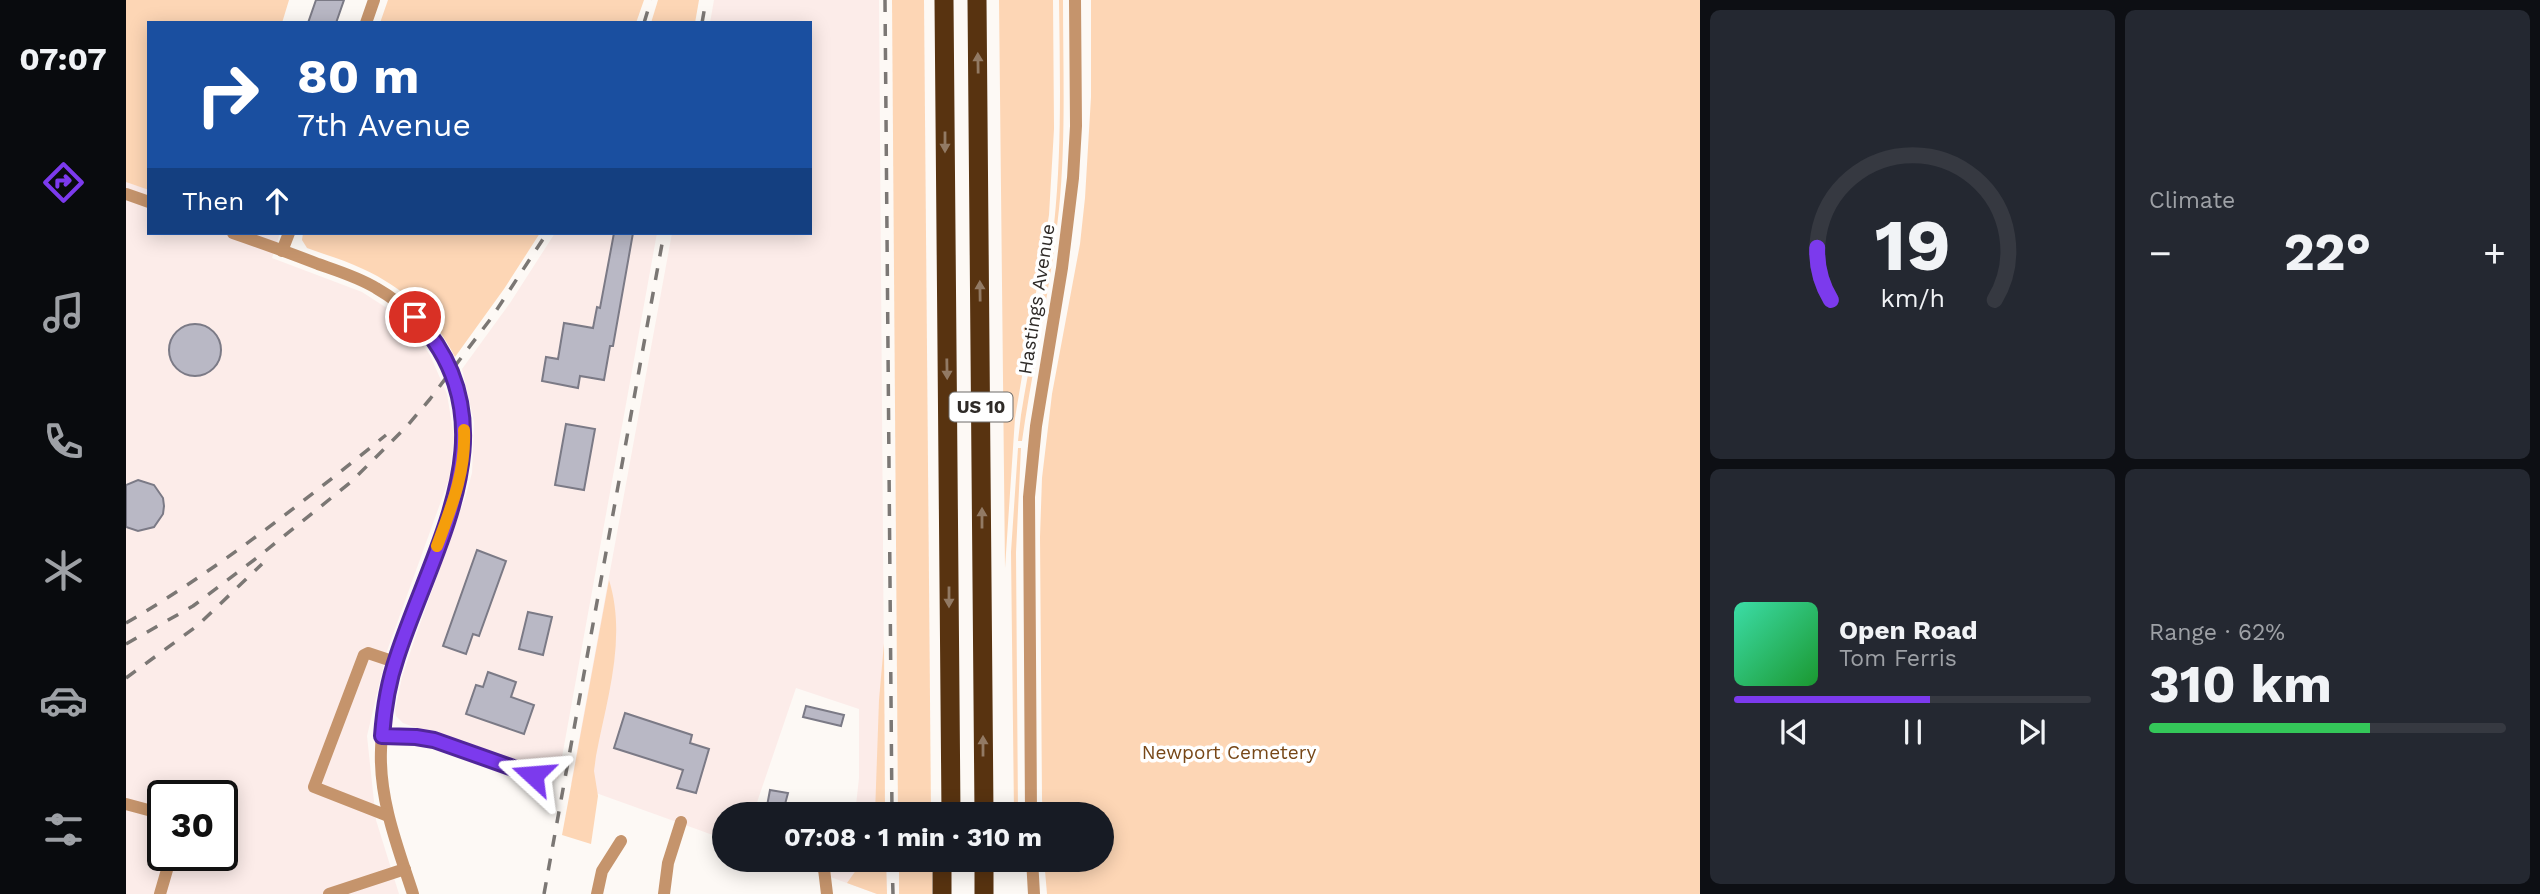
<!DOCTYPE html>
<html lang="en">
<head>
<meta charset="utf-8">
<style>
  :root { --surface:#171b24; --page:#242831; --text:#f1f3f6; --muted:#9ea1a6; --line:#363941; --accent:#7c3aed }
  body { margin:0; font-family:"Work Sans",sans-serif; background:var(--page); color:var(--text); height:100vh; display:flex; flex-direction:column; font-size:26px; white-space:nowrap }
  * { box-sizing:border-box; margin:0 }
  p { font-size:23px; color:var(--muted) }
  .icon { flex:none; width:38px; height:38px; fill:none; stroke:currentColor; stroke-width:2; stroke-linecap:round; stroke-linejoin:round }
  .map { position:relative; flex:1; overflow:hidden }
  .side { display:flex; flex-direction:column; gap:10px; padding:10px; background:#0d0f14; width:840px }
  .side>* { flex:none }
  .guide { position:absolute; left:21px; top:21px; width:665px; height:214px; border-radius:0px; box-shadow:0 4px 18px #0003; background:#1a4fa0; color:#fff; overflow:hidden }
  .speed { position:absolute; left:21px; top:780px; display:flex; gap:14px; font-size:35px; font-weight:700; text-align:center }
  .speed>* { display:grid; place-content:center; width:91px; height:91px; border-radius:50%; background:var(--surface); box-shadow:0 4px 18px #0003; line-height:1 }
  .speed .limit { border:4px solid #111; border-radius:10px; background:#fff; color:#111 }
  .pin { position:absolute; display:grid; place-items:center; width:60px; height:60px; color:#fff; margin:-30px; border:4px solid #fff; border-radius:50%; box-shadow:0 2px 7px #0007 }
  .me { position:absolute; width:77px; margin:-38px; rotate:289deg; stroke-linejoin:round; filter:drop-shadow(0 0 5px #0008) }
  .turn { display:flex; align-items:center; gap:24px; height:147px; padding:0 35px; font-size:32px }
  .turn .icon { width:91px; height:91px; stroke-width:2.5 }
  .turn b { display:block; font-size:49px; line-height:60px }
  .then { display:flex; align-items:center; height:66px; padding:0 35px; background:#0003; gap:14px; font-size:26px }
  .big { font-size:52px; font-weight:700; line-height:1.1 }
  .side .tile { flex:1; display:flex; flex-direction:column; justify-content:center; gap:10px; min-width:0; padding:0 24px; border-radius:10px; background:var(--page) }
  .side .dial { align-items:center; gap:0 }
  .dial svg { height:182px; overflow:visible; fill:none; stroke:var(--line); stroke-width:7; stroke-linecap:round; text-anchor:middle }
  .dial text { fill:var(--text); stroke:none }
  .song { display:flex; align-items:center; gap:21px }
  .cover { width:84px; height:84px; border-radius:10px; background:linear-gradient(135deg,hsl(160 70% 55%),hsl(130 70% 35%)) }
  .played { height:7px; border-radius:4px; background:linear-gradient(90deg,var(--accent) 55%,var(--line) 55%) }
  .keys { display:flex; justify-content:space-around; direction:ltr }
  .heat { display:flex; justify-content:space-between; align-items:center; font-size:38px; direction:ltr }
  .charge { height:10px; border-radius:5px; background:linear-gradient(90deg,#34c759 62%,var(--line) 0) }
  .side .tiles { flex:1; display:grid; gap:10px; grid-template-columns:repeat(2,1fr) }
  .trip { position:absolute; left:586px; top:802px; width:402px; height:70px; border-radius:35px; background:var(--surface); box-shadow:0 4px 18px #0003; font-weight:700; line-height:70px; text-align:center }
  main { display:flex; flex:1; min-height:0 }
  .dock { display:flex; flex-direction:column; width:126px; justify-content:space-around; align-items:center; background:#090b0e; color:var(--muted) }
  .dock .icon { width:49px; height:49px }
  .dock .on { color:var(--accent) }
  .dock b { font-size:32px; color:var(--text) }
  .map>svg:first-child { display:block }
  .industrial { fill:#fcece9; fill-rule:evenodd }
  .green { fill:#fdd6b5 }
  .building { fill:#b9b8c5; stroke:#7b7a86; stroke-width:2 }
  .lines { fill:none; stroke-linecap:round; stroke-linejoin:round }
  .minor { stroke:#c5946c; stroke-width:12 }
  .highway { stroke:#583310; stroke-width:19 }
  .rail { stroke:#7b7774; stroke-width:3.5; stroke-dasharray:12 12; stroke-linecap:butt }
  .oneway { fill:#927a64 }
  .route-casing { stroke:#51269a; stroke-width:18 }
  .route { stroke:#7c3aed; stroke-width:12 }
  .slow { stroke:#f59e0b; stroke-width:12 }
  .labels { text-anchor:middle; stroke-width:7; stroke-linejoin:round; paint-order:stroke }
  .shield { fill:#fff; stroke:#6d6b68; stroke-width:2 }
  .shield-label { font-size:18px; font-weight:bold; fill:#2f2b28 }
  .street-label { font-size:19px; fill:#2f2b28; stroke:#fff }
  .park-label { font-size:19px; fill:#774717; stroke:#fff }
</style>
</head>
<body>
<main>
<nav class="dock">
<b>07:07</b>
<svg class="icon on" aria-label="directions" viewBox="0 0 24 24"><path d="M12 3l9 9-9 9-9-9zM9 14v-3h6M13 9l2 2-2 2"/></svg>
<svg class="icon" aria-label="music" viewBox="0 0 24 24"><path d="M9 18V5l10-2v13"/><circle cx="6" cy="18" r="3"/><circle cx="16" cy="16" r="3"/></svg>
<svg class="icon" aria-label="phone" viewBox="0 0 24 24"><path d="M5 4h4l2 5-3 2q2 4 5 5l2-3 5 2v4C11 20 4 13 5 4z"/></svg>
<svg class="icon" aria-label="climate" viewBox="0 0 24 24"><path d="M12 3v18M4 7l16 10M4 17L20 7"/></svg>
<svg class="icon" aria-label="car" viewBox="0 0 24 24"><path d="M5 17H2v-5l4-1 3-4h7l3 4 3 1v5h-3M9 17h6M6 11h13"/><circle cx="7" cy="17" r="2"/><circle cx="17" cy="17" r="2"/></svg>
<svg class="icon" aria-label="filters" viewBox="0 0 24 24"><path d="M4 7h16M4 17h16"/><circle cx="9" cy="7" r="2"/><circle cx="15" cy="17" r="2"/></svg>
</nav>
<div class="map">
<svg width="1574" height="894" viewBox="0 0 1574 894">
  <rect width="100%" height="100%" fill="#fdf9f5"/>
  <g class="industrial">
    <path d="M0 0 23 23V233H154L146 258 236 292 267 312 287 331 304 355 321 394 328 437 323 479 261 651 241 736 250 820 273 894H0ZM37 796H96V856H37Z"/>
    <polygon points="588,0 753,0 759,814 729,814 733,778 733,709 670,688 627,814 598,814 598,839 445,784 546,233 684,233 684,23 584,23"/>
    <polygon points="429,233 531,233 432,779 277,723 270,716 269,710 276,677 289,638 339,498 346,473 348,422 336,369 384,303"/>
    <polygon points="655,859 760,859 761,894 751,894"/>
  </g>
  <g class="green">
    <polygon points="0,0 163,0 156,23 23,23 23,190 0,182"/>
    <polygon points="262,0 518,0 510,23 254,23"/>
    <polygon points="532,0 573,0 569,23 525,23"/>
    <polygon points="766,0 798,0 805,814 772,814"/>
    <polygon points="873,0 927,0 928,129 923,215 889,418 879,568"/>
    <path d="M933 0H937C937 70 940 139 933 209 925 287 907 364 896 441H892L895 415C905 352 920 289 928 225 936 150 934 75 933 0Z"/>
    <polygon points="965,0 1574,0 1574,894 921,894 918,859 976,859 976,814 917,814 916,799 914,537 916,478 926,394 954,244 959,198 965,97"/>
    <path d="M177 233H414L378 289 329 357C309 317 277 287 237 269 219 260 199 255 181 248L176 240Z"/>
    <polygon points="892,448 895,448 890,552 892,814 888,814 885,552"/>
    <path d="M483 580C501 638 481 698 470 756L468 771 472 796 465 844 436 835Z"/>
    <polygon points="758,643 759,814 749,814 753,700"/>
    <polygon points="738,859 760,859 761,894 751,894 721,883"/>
    <rect x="773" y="859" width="33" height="35"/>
  </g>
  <g class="building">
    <polygon points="190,0 218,0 210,23 182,23"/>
    <polygon points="488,233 507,233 487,346 484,346 478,380 454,376 452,388 416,381 420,357 432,359 438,323 467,328 471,307 474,308"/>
    <circle cx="69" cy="350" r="26"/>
    <polygon points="440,424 469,429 458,490 429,485"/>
    <polygon points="12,480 28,485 37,498 38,506 37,514 28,527 12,531 0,527 0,485"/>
    <polygon points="351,550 380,561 353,636 347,634 340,654 317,646"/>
    <polygon points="402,612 426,617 417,655 393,649"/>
    <polygon points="362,672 390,682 385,697 408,705 398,734 340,714 350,685 357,687"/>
    <polygon points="680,706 718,715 715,726 677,717"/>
    <polygon points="499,713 566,735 564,743 583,749 570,793 551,788 557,770 488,748"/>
    <polygon points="644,790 662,793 658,808 641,806"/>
  </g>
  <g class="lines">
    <g class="minor">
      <polyline points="240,23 248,0"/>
      <polyline points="0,194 23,202"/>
      <path d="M107 233C136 243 164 253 192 264 212 271 232 277 250 288 313 324 348 395 336 467 332 493 322 518 312 543 288 610 257 677 255 750 253 800 272 848 287 894"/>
      <polyline points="156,251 163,233"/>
      <polyline points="256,736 285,736 308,740 407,775"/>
      <polyline points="0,804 37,814"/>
      <polyline points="905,814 903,497 910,426 936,268 947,178 950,126 949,0"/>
      <polyline points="262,816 188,787 238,655 242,653 269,662"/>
      <polyline points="906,859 908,894"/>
      <polyline points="698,869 701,894"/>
      <polyline points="34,894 45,856"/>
      <polyline points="203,894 279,869"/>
      <polyline points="471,894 476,871 495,841"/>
      <polyline points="538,894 542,863 555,822"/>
    </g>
    <g class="highway">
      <polyline points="818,0 825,814"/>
      <polyline points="851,0 858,814"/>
      <polyline points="816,859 816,894"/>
      <polyline points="858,859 858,894"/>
    </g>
    <g class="rail">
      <polyline points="759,0 766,814"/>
      <polyline points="518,23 525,0"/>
      <polyline points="576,23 580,0"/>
      <path d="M0 623C93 569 177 502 260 435"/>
      <polyline points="0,644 67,606 132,557 225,482 281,426 304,399 366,317 421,233"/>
      <polyline points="0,678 71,626 136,564"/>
      <polyline points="766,859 767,894"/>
      <polyline points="418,894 538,233"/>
    </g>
  </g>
  <defs><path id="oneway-solid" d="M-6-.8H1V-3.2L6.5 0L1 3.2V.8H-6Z" transform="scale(1.75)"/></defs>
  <g class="oneway">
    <use href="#oneway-solid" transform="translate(852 63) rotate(-91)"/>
    <use href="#oneway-solid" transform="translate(819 142) rotate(90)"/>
    <use href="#oneway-solid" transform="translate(854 291) rotate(-91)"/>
    <use href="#oneway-solid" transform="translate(821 369) rotate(89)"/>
    <use href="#oneway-solid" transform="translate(856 518) rotate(-90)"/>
    <use href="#oneway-solid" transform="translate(823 597) rotate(90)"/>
    <use href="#oneway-solid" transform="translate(857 746) rotate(-90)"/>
  </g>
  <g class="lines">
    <g class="route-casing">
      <path id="route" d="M289 317C389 424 308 543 271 657 262 683 258 709 256 736L290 737 308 740 407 775"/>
    </g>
    <use href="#route" class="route"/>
    <path class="slow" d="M311 546C325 508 340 472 338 430"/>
  </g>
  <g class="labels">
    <rect class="shield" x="823.5" y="392.5" width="63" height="29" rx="5"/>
    <g class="shield-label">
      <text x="855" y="413">US 10</text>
    </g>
    <g class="street-label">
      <text transform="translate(910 299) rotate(-81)" y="7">Hastings Avenue</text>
    </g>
    <g class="park-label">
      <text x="1103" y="759">Newport Cemetery</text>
    </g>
  </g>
</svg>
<div class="speed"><div class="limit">30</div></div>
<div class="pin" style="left:289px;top:317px;background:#d93025"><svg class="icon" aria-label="arrive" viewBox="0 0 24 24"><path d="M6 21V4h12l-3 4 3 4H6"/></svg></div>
<svg class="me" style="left:407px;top:775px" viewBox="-20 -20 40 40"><path d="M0-17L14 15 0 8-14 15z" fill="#7c3aed" stroke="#fff" stroke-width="4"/></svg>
<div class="trip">07:08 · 1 min · 310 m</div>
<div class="guide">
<div class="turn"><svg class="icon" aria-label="right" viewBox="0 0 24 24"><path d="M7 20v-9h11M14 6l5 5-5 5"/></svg><div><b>80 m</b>7th Avenue</div></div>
<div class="then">Then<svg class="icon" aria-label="ahead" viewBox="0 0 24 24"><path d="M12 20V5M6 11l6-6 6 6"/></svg></div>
</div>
</div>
<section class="side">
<div class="tiles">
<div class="tile dial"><svg viewBox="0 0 100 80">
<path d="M14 69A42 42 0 1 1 86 69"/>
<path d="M14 69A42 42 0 0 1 8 46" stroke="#7c3aed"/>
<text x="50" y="56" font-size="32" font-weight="700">19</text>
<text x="50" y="72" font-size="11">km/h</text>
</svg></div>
<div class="tile"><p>Climate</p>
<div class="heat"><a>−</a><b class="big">22°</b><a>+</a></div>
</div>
<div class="tile">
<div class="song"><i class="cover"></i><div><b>Open Road</b><p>Tom Ferris</p></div></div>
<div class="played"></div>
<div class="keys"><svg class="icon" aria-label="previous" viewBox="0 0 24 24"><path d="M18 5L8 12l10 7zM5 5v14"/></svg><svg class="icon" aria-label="pause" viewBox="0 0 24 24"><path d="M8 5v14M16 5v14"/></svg><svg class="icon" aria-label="next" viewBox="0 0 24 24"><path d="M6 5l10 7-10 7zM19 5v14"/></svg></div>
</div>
<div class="tile"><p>Range · 62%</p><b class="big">310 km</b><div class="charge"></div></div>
</div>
</section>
</main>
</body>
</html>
